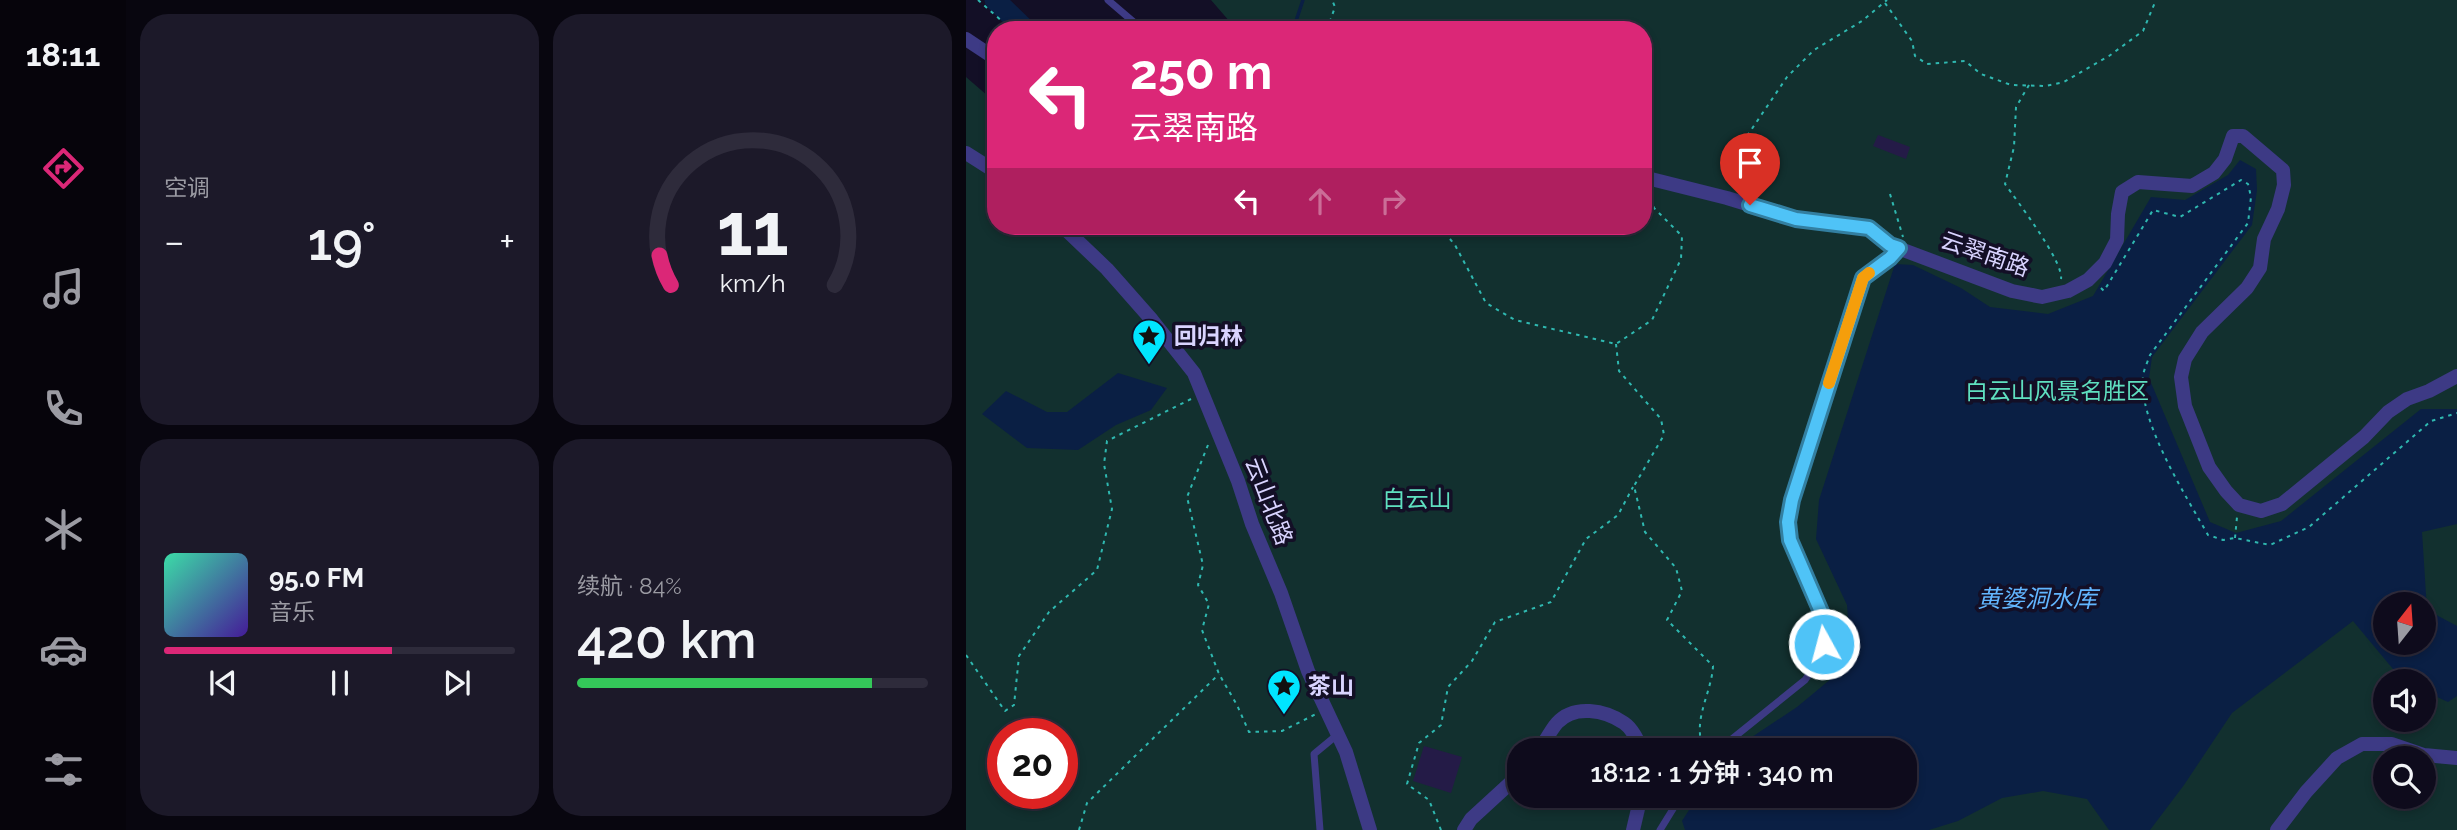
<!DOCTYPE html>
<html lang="zh">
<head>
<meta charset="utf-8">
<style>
  :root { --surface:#0e0b1c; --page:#1c1929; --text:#f1f3f6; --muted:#9b9ba3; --line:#2e2b3b; --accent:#db2777 }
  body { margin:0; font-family:Raleway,"Noto Sans SC",sans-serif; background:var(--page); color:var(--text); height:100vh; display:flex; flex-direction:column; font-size:26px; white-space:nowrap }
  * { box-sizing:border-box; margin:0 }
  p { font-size:23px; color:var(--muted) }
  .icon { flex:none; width:38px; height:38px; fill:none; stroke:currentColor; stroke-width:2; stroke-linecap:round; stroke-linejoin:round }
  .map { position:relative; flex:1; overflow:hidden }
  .drawer { display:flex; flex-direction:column; gap:14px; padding:14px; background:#08060f; width:840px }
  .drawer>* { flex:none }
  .banner { position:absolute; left:21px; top:21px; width:665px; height:214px; border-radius:28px; box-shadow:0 4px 10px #0003,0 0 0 2px var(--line); background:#db2777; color:#fff; overflow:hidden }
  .needle { width:46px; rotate:17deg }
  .controls { position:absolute; left:1407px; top:592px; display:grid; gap:14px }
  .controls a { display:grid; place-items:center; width:63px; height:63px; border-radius:50%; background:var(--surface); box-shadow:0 4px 10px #0003,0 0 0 2px var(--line); font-size:35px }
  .speed { position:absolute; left:21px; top:718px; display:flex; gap:14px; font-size:35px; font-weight:700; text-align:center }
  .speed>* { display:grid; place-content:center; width:91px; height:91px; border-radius:50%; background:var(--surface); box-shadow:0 4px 10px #0003,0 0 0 2px var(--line); line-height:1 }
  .speed .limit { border:10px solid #d22; background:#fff; color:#111 }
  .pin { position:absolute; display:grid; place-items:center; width:60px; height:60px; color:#fff; margin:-72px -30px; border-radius:50% 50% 50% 0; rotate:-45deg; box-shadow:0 0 7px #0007 }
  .pin .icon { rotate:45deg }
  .me { position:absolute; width:77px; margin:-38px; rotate:353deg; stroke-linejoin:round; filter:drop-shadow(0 0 5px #0008) }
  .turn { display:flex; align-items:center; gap:24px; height:147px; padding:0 28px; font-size:32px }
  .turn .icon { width:91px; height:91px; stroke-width:2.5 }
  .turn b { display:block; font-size:49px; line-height:60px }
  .lanes { display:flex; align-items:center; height:66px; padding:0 28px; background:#0003; justify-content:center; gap:35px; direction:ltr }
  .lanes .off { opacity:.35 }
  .big { font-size:52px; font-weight:600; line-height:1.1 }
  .drawer .card { flex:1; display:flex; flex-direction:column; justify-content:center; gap:10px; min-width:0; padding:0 24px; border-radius:28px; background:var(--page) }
  .drawer .dial { align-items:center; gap:0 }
  .dial svg { height:182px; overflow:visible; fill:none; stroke:var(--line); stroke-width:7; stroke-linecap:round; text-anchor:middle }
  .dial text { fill:var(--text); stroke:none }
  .song { display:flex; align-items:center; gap:21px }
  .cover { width:84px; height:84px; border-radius:10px; background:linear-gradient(135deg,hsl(160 70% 55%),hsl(260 70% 35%)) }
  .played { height:7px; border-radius:4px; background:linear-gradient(90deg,var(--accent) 65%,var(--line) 65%) }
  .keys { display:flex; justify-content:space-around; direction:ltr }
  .heat { display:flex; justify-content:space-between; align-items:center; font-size:38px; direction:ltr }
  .charge { height:10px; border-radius:5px; background:linear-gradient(90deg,#34c759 84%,var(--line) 0) }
  .drawer .tiles { flex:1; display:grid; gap:14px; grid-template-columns:repeat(2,1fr) }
  .trip { position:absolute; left:541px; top:738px; width:410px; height:70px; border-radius:28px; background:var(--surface); box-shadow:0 4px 10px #0003,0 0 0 2px var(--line); font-weight:600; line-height:70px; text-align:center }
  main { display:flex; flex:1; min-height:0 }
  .tabs { display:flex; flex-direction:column; width:126px; justify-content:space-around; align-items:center; background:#06040b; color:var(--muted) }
  .tabs .icon { width:49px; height:49px }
  .tabs .active { color:var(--accent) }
  .tabs b { font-size:32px; color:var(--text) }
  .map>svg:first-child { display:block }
  .green { fill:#12302f; fill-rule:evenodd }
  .water { fill:#0a1f44; fill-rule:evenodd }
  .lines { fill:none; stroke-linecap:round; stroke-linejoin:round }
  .stream { stroke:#0a1f44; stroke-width:3.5 }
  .river { stroke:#0a1f44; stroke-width:21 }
  .building { fill:#241b47 }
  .path { stroke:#2fb8b0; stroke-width:2; stroke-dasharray:3.5 5; stroke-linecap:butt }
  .lane { stroke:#3d3a85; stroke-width:7 }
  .street { stroke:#3d3a85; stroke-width:14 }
  .route-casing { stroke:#337fa1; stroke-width:18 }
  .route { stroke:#4fc3f7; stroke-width:12 }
  .slow { stroke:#f59e0b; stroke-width:12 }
  .labels { text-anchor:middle; stroke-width:7; stroke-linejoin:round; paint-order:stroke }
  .street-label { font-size:23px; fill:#d9d4ff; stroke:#130f26 }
  .poi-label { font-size:23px; font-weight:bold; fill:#d9d4ff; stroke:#130f26; text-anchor:start }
  .park-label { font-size:23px; fill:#5fe0c0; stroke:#130f26 }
  .water-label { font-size:24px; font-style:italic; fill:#62b6ff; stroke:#130f26 }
</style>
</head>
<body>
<main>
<nav class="tabs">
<b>18:11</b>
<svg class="icon active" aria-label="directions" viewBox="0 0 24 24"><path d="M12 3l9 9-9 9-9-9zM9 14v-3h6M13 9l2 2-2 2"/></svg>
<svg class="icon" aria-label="music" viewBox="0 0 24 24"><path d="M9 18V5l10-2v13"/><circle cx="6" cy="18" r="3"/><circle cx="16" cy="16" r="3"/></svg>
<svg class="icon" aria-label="phone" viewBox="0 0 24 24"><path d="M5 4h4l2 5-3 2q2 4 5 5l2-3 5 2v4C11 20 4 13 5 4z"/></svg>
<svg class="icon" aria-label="climate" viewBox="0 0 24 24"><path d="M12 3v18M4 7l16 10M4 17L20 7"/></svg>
<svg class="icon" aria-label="car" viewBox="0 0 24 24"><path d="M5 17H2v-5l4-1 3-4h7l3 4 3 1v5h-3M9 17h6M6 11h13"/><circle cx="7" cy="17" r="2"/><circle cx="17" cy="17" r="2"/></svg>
<svg class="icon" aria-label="filters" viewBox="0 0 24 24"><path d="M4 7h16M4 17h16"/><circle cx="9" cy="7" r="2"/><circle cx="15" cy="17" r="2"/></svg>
</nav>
<section class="drawer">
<div class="tiles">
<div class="card"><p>空调</p>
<div class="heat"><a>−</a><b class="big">19°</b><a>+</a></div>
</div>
<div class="card dial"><svg viewBox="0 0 100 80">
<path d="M14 69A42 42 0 1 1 86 69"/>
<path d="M14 69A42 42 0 0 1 9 56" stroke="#db2777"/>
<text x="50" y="56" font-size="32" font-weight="700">11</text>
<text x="50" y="72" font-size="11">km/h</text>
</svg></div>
<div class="card">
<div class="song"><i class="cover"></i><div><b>95.0 FM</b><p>音乐</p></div></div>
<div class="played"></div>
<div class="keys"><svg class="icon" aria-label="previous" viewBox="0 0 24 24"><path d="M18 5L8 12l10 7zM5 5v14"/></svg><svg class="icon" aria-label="pause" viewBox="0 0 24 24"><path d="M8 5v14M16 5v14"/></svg><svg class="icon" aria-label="next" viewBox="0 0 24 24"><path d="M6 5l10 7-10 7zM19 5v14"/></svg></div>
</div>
<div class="card"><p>续航 · 84%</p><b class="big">420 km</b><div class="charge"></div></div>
</div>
</section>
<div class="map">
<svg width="1491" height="830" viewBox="0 0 1491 830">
  <rect width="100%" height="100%" fill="#130f26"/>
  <path class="green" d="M245 0H1491V830H0V77L30 103V226H677V30H271ZM1419 604H1458V642H1419ZM1419 681H1458V719H1419ZM37 733H96V793H37ZM553 751H938V796H553ZM1419 758H1458V796H1419Z"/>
  <g class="water">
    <path d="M1274 160 1290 169 1291 190 1286 225 1186 357 1183 378 1244 522 1270 533 1315 521 1455 409H1491V524L1456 532 1461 610 1491 626V696L1482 702 1458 691V681H1437L1387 621 1266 713 1218 785 1184 830H1143L1121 799 1077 791 1036 798 992 821 963 830H719L716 821 732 796H938V751H765L831 707 866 678 884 645 881 605 850 539 853 500 929 264 947 265 995 288 1024 307 1082 314 1127 296 1185 197 1219 200 1262 175ZM1419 604H1458V642H1419Z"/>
    <polygon points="152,373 201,388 185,410 150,425 112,450 61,448 16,414 40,391 81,412 101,412"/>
  </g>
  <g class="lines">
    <polyline class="stream" points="327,30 337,0"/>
    <polyline class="river" points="29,0 60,30"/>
  </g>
  <g class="building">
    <polygon points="912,135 944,147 940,159 907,146"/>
    <polygon points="458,746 496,757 485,793 447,781"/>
  </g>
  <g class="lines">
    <g class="path">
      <polyline points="12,0 46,30"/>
      <polyline points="919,3 946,41 949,56 961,64 999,61 1015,74 1045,85 1080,86 1098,82 1143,56 1177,31 1190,0"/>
      <polyline points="361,30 369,7 366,0"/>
      <path d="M1063 85 1050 107 1048 147 1039 184C1051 201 1098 262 1095 279"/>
      <polyline points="765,184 779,139 821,77 848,50 896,21 921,0"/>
      <polyline points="924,194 937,237"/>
      <polyline points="473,226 489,245 520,303 549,320 650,344 686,320 715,259 716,236 688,208 684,191"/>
      <path d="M1135 288 1138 291 1187 210 1214 217 1275 180 1282 184 1285 197 1282 223 1184 355C1182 361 1178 369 1177 376 1172 421 1220 496 1242 535L1257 540 1269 538 1304 545 1343 527 1465 421 1491 413"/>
      <path d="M650 344 653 371 695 419 698 435 668 486 679 532 710 568 716 591 701 620 747 666C746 688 732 711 734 734 734 739 737 746 739 751"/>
      <polyline points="242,445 221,497 237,565 232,585 243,604 236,630 253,674 271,705 283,732 316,731 350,714"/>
      <polyline points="1269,538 1271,517"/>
      <polyline points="0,655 39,711 48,705 53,656 83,612 131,570 146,509 138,464 141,441 225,399"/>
      <polyline points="113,830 121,803 253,674"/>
      <polyline points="475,830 463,800 441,784 453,743 475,725 482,687 506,661 529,622 585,602 620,539 652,515 667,487"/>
    </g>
    <g class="lane">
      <polyline points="142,0 177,30"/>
      <polyline points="751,751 839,680 853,660 858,644 859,621 824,540 822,521 826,501 897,278 933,249"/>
      <polyline points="354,830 348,754 371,735"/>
      <polyline points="694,830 715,796"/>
    </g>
    <g class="street">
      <polyline points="0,39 30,59"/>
      <polyline points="0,153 30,172"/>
      <polyline points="677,177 761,198 830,219 903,228 924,245 1046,291 1076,297 1102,291 1122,280 1139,263 1151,240 1152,214 1156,192 1172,182 1226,186 1248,173 1259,159 1267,136 1277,136 1317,170 1318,185 1312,209 1298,239 1294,268 1281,288 1236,332 1219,359 1215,377 1219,406 1243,467 1260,491 1273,505 1295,511 1316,504 1398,437 1422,412 1441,399 1463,391 1491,376"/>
      <polyline points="96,226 141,269 186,320 228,373 272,481 286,524 315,593 342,671 380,752 404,830"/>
      <path d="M573 751C579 742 584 731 591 723 608 704 639 710 658 723 667 729 672 741 676 751"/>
      <polyline points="498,830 505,819 553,775"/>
      <polyline points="667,830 675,796"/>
      <polyline points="1311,830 1340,792 1371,758 1396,744 1426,744 1458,755 1491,758"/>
    </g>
  </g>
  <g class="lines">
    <g class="route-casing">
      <polyline id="route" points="784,205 830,219 903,228 924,245 933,248 924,258 897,278 826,500 822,522 824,540 859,621 858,644"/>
    </g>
    <use href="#route" class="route"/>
    <polyline class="slow" points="863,383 897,278 903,273"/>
  </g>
  <defs>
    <g id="sight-pin" transform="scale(1.75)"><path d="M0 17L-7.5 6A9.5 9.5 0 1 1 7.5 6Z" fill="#00e5ff" stroke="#130f26"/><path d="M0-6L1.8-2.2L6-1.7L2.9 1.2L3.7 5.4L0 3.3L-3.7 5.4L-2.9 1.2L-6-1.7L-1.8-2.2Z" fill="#111"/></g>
  </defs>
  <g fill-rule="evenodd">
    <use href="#sight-pin" x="183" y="336"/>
    <use href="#sight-pin" x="318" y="686"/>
  </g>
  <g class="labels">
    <g class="street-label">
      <text transform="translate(1019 254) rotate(19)" y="8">云翠南路</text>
      <text transform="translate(303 501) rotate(69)" y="8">云山北路</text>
    </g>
    <g class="poi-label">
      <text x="208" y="344">回归林</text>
      <text x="342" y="694">茶山</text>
    </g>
    <g class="park-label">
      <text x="1091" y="399">白云山风景名胜区</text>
      <text x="451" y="507">白云山</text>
    </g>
    <g class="water-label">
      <text x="1071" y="607">黄婆洞水库</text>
    </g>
  </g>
</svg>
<div class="controls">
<a><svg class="needle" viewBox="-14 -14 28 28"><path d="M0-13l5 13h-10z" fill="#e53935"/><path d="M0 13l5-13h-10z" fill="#9b9ba3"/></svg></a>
<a><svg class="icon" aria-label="sound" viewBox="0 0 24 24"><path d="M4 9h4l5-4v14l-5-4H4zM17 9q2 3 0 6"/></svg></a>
<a><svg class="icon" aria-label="search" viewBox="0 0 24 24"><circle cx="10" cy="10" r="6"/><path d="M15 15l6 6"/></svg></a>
</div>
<div class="speed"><div class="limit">20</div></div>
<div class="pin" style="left:784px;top:205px;background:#d93025"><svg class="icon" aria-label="arrive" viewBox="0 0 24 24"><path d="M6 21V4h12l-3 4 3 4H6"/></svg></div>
<svg class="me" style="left:858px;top:644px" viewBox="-20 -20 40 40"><circle r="17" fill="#4fc3f7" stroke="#fff" stroke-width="3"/><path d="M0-11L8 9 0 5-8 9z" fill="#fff"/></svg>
<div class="trip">18:12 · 1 分钟 · 340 m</div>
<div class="banner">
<div class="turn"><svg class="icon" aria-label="left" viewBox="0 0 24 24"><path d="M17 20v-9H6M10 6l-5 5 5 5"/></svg><div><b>250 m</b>云翠南路</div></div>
<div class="lanes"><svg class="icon" aria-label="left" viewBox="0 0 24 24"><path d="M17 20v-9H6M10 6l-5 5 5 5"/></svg><svg class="icon off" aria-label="ahead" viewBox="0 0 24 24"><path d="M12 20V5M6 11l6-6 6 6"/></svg><svg class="icon off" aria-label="right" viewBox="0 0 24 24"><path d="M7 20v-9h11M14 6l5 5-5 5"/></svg></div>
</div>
</div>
</main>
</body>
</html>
